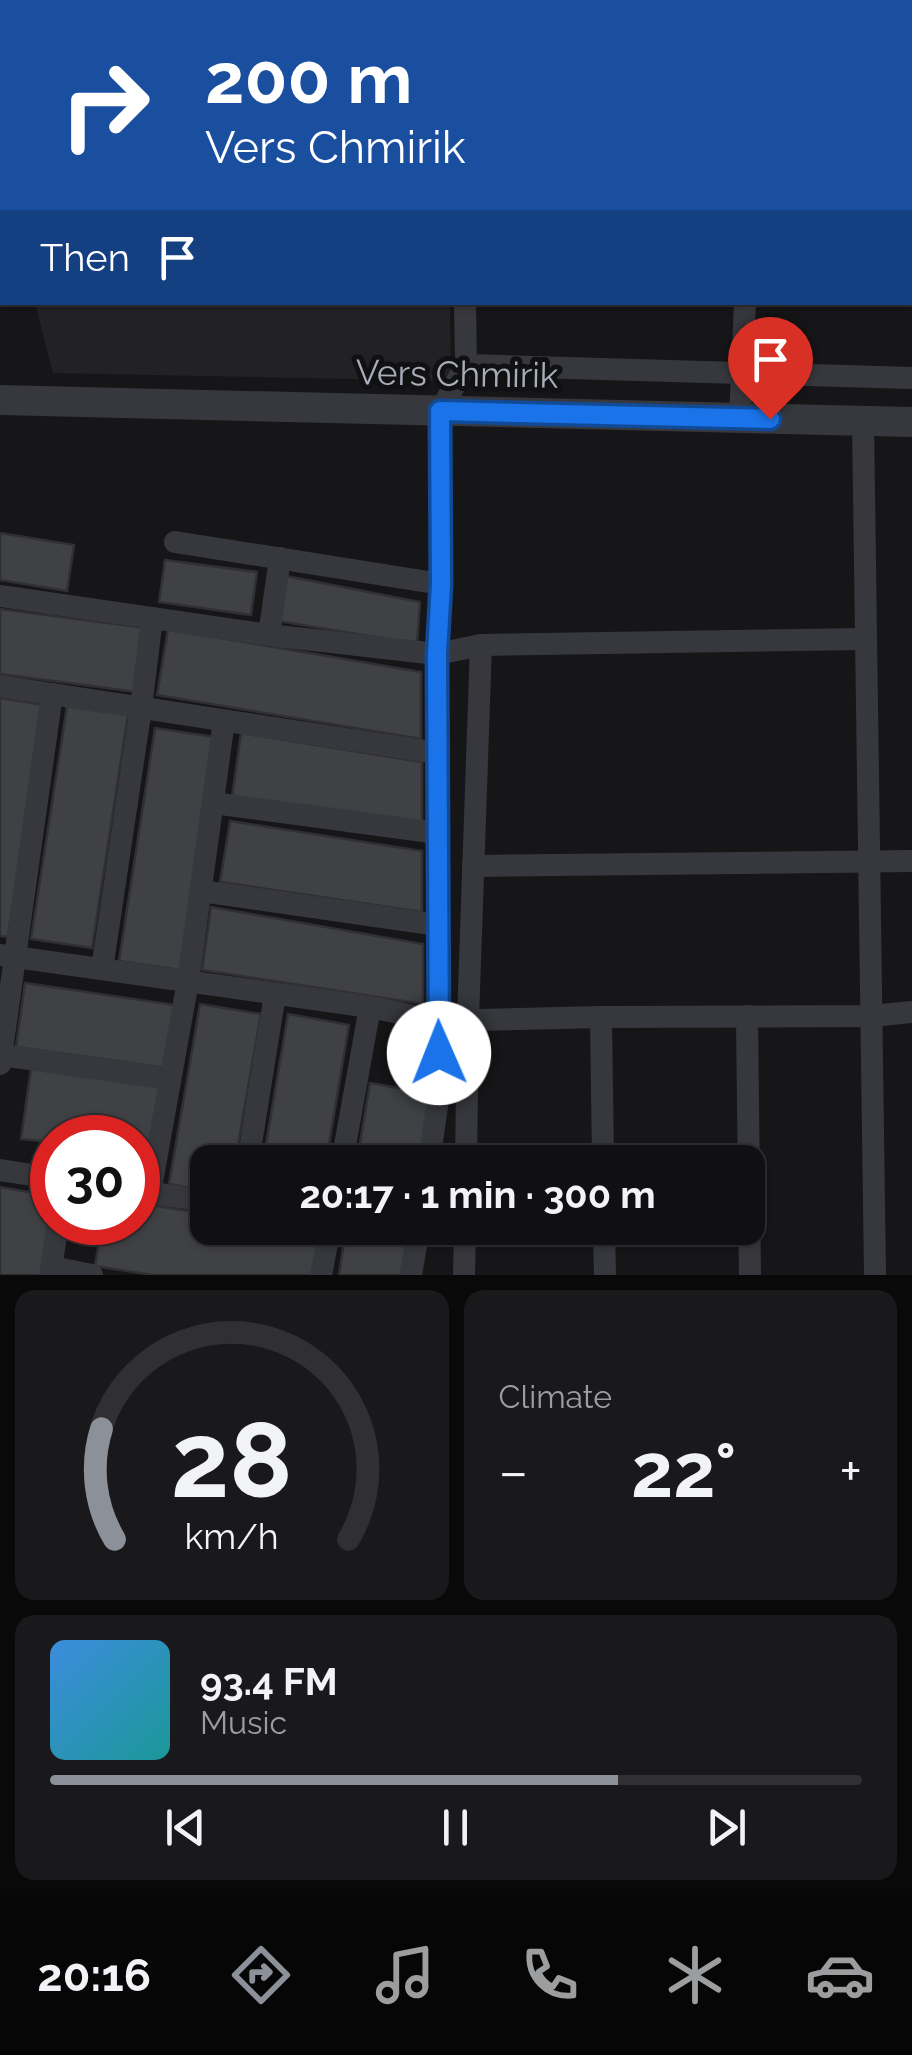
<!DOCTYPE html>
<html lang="en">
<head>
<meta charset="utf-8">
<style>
  :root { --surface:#101012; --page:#19191b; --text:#f1f3f6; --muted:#9c9d9f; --line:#303032; --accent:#8c9099 }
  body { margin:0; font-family:Raleway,sans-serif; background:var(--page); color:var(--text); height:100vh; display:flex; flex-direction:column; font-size:38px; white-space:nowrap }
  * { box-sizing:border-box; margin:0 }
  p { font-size:32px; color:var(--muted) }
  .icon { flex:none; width:55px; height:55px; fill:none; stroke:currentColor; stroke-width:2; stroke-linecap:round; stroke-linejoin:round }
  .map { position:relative; height:1275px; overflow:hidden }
  .panel { display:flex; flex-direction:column; gap:15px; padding:15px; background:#09090a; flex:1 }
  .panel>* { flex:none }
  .top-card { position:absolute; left:0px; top:0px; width:912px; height:305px; box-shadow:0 2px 8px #0004,0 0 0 2px var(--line); background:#1a4fa0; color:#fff; overflow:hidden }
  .speed { position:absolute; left:30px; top:1115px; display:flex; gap:20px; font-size:50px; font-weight:700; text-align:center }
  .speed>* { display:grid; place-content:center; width:130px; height:130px; border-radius:50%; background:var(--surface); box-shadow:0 2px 8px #0004,0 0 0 2px var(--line); line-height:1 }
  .speed .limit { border:15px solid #d22; background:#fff; color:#111 }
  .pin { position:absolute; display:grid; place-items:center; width:85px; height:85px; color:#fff; margin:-102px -42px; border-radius:50% 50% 50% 0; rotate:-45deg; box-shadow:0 0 10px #0007 }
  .pin .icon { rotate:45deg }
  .me { position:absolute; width:110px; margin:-55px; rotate:359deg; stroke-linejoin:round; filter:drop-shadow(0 0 8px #0008) }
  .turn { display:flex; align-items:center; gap:35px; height:210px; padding:0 40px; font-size:45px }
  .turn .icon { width:130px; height:130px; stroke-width:2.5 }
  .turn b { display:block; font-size:70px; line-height:85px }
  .then { display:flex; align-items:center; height:95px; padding:0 40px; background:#0003; gap:20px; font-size:38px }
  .big { font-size:75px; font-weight:700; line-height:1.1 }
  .panel .card { flex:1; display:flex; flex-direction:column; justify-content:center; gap:15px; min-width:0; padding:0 35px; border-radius:20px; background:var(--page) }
  .panel .dial { align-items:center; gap:0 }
  .dial svg { height:260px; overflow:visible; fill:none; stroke:var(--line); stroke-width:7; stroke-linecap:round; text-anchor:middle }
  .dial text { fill:var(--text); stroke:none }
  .song { display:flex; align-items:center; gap:30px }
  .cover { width:120px; height:120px; border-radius:15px; background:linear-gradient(135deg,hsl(210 70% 55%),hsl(180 70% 35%)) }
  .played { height:10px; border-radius:5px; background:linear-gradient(90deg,var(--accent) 70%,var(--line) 70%) }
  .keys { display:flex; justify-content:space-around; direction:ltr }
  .heat { display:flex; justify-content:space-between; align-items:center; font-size:55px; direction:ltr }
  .panel .tiles { flex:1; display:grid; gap:15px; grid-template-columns:1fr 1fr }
  .card:last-child { grid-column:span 2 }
  .trip { position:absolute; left:190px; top:1145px; width:575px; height:100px; border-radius:20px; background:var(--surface); box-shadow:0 2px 8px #0004,0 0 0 2px var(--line); font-weight:700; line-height:100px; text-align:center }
  .menu { display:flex; height:160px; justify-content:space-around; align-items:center; background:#060607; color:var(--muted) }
  .menu .icon { width:70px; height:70px }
  .menu .selected { color:var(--accent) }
  .menu b { font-size:45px; color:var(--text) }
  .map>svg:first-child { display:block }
  .built { fill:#222225 }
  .building { fill:#404145; stroke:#303034; stroke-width:2.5 }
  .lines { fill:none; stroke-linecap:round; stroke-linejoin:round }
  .minor { stroke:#37383d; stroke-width:22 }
  .tertiary { stroke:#37383d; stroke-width:30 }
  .route-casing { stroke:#114b97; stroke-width:25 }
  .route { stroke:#1a73e8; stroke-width:18 }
  .labels { text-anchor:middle; stroke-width:10; stroke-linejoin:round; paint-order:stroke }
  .street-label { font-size:35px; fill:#a8adb8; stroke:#111113 }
</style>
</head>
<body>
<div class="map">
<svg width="912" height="1275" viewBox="0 0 912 1275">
  <rect width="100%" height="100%" fill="#161618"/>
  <g class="built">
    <polygon points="0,0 444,0 444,2 2,2 2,175 0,165"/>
    <polygon points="35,303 450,303 451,381 53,373"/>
  </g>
  <g class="building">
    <polygon points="0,533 74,545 67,591 0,580"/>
    <polygon points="165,560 257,572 251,615 159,602"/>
    <polygon points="286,576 420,602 417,644 278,621"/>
    <polygon points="0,609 146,628 137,692 0,674"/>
    <polygon points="168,629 421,672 421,739 157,695"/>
    <polygon points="0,698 44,705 8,937 0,936"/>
    <polygon points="67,706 128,715 92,948 31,939"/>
    <polygon points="155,728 215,737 180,970 119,961"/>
    <polygon points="241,733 422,762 422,823 232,797"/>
    <polygon points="230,821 422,851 422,912 220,882"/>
    <polygon points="211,907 423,944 423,1004 202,970"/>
    <polygon points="25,983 175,1005 166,1068 16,1047"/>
    <polygon points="200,1004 261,1014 235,1162 208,1162 208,1191 169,1184"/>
    <polygon points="288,1014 349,1025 326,1162 263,1162"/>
    <polygon points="404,1054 428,1058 431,1091 419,1162 357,1162 370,1083 399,1088"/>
    <polygon points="31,1069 163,1086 148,1176 138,1175 138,1138 52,1138 52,1162 39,1160 41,1141 21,1139"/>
    <polygon points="0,1187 52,1196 52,1222 44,1275 0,1275"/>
    <polygon points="138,1203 208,1214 208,1228 296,1228 320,1231 313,1275 153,1275 95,1266 102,1222 138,1222"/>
    <polygon points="346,1228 409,1228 401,1275 339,1275"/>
  </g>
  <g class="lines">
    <g class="minor">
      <polyline points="457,0 457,2"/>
      <polyline points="583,2 583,0"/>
      <polyline points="757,2 757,0"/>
      <polyline points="791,2 791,0"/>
      <polyline points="910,31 912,31"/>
      <polyline points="910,154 912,154"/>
      <polyline points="910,263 912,263"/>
      <polyline points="465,302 466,365"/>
      <polyline points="740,418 745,302"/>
      <polyline points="863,421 875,1275"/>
      <polyline points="175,542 441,584"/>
      <polyline points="0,596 269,635 437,654 481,645 866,639"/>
      <polyline points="269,635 280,558"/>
      <polyline points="0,686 437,753"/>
      <polyline points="213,803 438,833"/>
      <polyline points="473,866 912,861"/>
      <polyline points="201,891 438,925"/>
      <polyline points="0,955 370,1007 438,1021 601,1017 871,1016 912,1012"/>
      <polyline points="102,969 141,708 152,618"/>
      <polyline points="747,1016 750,1275"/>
      <polyline points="601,1017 603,1162"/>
      <polyline points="1,1055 170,1079"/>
      <polyline points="0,1064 52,694"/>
      <polyline points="248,1162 275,994"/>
      <polyline points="342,1162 370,1007"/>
      <polyline points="429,1162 440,1085 437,654 441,584 440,411 466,365 912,378"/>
      <polyline points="466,1162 468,1019 481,645"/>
      <polyline points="0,1170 52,1178"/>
      <polyline points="138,1191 208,1201"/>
      <polyline points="150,1193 188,981 224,721"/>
      <polyline points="604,1228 605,1275"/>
      <polyline points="52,1267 92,1275"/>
      <polyline points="50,1275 58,1222"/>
      <polyline points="321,1275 330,1228"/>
      <polyline points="411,1275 419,1228"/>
      <polyline points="464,1275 465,1228"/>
    </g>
    <polyline class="tertiary" points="0,400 912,422"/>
  </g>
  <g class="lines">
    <g class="route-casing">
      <polyline id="route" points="439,1053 437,654 441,584 440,411 770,419"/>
    </g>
    <use href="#route" class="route"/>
  </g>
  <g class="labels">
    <g class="street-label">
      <text transform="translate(457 374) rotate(1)" y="12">Vers Chmirik</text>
    </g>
  </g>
</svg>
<div class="speed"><div class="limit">30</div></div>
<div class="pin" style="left:770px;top:419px;background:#d93025"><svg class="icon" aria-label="arrive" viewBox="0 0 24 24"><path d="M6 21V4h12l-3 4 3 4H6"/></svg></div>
<svg class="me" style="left:439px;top:1053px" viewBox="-20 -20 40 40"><circle r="19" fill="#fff"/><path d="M0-13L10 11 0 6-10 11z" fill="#1a73e8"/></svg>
<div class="trip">20:17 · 1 min · 300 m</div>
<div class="top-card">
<div class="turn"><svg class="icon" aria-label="right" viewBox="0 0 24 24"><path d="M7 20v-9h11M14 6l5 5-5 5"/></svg><div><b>200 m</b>Vers Chmirik</div></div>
<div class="then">Then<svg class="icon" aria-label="arrive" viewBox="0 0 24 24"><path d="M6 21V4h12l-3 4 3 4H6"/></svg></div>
</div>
</div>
<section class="panel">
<div class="tiles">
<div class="card dial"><svg viewBox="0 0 100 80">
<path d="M14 69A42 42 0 1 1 86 69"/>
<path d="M14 69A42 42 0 0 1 10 35" stroke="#8c9099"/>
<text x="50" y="56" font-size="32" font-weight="700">28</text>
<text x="50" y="72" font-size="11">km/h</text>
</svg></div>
<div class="card"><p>Climate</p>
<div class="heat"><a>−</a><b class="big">22°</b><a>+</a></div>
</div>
<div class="card">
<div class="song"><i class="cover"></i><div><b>93.4 FM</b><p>Music</p></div></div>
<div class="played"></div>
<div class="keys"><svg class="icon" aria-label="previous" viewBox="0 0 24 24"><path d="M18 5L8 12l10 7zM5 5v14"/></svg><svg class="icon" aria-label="pause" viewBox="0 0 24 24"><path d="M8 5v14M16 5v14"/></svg><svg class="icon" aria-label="next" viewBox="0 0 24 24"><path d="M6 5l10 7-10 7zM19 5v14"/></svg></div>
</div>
</div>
</section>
<nav class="menu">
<b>20:16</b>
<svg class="icon selected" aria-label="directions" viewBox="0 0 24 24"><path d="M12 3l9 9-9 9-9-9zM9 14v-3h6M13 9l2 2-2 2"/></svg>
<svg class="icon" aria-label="music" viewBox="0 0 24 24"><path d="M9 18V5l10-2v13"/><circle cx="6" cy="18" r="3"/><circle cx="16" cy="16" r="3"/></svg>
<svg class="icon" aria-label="phone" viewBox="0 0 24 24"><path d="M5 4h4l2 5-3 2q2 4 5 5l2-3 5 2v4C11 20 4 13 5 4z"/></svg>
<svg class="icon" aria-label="climate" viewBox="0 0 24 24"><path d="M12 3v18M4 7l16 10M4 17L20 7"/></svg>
<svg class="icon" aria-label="car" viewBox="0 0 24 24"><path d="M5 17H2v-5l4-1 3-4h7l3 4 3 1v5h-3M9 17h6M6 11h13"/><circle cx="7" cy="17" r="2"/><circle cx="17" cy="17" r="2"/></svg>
</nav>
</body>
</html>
